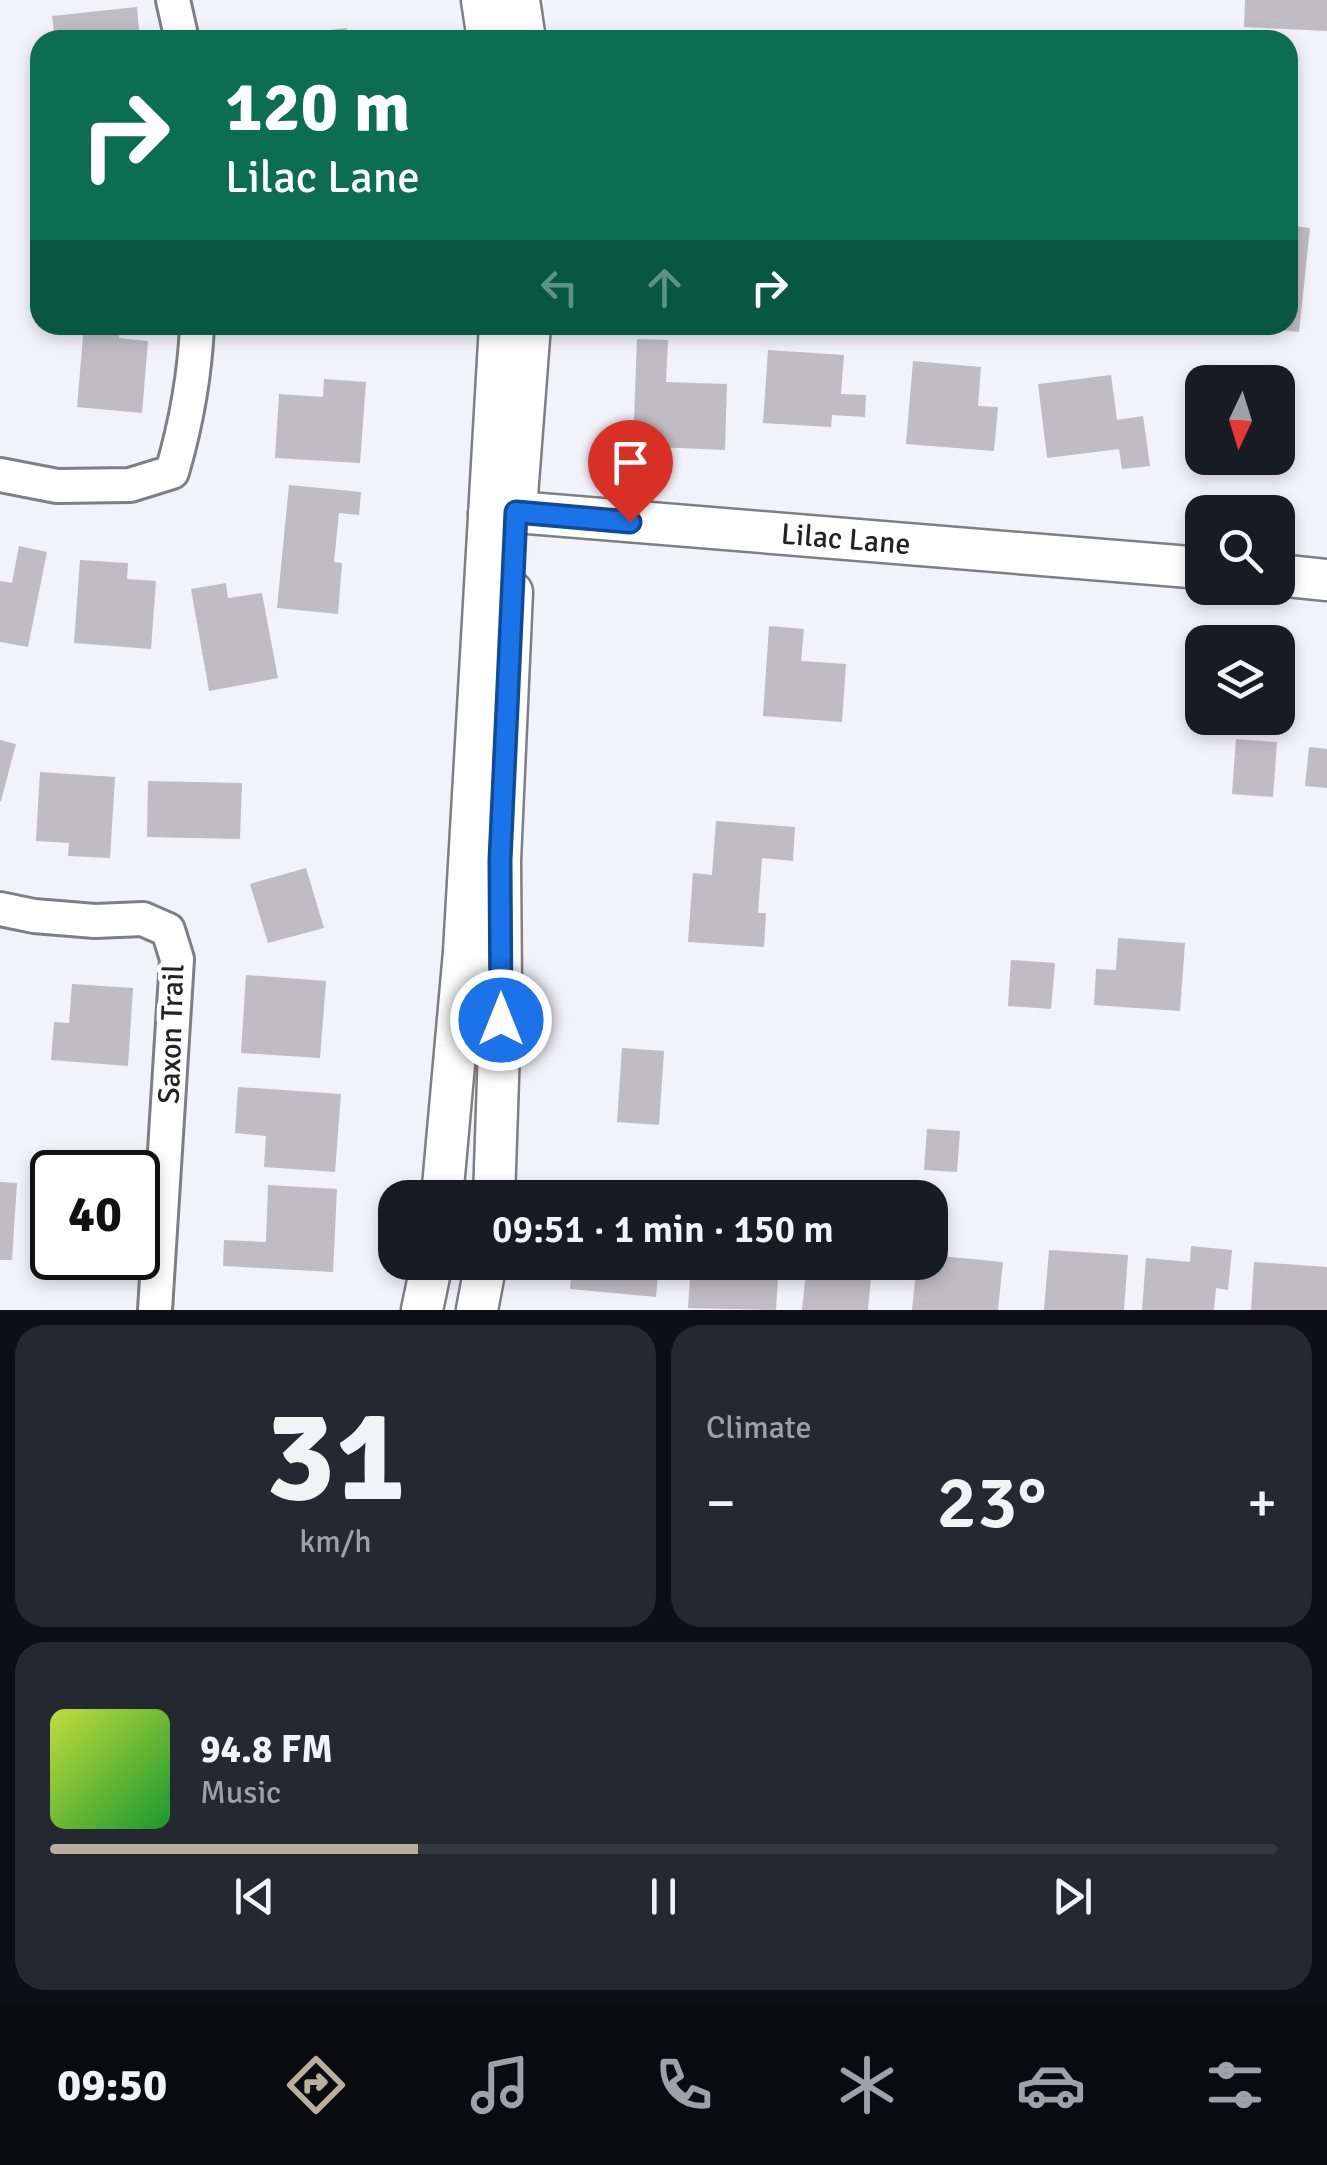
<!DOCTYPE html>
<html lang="en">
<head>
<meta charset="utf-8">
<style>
  :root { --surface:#171b24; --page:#242831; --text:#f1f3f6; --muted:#9ea1a6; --line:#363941; --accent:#baaf9c }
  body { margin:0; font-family:Signika,sans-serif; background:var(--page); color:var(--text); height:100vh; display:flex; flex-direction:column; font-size:38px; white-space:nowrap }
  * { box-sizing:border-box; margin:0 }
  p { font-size:32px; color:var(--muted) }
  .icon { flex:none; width:55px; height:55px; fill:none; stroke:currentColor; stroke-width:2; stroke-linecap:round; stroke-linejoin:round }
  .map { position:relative; height:1310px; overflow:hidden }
  .side { display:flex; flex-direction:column; gap:15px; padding:15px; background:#0d0f14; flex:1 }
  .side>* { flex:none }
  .banner { position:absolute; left:30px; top:30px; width:1268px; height:305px; border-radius:30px; box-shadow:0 5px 15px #0003; background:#0b6e4f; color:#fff; overflow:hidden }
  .needle { width:65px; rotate:184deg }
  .buttons { position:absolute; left:1185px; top:365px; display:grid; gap:20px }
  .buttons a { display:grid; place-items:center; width:110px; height:110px; border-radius:20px; background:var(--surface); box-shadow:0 5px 15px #0003; font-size:50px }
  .speed { position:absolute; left:30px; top:1150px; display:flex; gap:20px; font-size:50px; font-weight:700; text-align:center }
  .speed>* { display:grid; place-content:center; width:130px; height:130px; border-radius:50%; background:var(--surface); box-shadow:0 5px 15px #0003; line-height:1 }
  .speed .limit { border:5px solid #111; border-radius:15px; background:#fff; color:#111 }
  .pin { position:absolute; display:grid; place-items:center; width:85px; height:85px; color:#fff; margin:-102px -42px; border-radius:50% 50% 50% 0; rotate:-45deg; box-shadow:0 0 10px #0007 }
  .pin .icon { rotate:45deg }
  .me { position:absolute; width:110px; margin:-55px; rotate:0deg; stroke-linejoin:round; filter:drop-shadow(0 0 8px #0008) }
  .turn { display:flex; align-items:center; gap:35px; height:210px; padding:0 30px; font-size:45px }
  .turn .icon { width:130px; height:130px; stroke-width:2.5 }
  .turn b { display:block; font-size:70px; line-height:85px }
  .lanes { display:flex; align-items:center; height:95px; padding:0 30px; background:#0003; justify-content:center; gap:50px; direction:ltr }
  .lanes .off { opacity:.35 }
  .big { font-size:75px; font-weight:600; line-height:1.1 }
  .side .card { flex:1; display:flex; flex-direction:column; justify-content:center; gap:15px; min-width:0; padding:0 35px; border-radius:30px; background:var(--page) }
  .side .dial { align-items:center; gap:0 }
  .dial b { font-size:130px; line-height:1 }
  .song { display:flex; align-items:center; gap:30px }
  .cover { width:120px; height:120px; border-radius:15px; background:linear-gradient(135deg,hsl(70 70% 55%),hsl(130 70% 35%)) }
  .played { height:10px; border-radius:5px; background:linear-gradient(90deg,var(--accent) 30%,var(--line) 30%) }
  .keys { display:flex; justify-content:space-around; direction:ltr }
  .heat { display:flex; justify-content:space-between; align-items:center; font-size:55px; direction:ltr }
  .side .tiles { flex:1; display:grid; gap:15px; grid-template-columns:1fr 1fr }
  .card:last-child { grid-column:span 2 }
  .trip { position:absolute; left:378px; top:1180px; width:570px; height:100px; border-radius:30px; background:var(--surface); box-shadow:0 5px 15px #0003; font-weight:600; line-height:100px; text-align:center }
  .tab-bar { display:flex; height:160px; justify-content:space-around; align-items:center; background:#090b0e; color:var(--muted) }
  .tab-bar .icon { width:70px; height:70px }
  .tab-bar .selected { color:var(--accent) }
  .tab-bar b { font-size:45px; color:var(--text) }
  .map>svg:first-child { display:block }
  .building { fill:#bfbcc2 }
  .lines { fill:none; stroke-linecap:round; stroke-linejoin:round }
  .minor-casing { stroke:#7e7e84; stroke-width:38 }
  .tertiary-casing { stroke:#7e7e84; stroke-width:45 }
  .minor { stroke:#fff; stroke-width:32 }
  .tertiary { stroke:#fff; stroke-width:40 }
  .route-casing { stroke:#114b97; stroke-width:25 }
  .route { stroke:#1a73e8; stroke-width:18 }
  .labels { text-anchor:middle; stroke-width:9; stroke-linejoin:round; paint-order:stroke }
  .street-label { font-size:30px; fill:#232326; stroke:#fff }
</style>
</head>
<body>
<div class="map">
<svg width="1327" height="1310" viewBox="0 0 1327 1310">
  <rect width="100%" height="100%" fill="#f2f2f9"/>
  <g class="building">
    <polygon points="1245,0 1327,0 1327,31 1244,27"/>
    <polygon points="137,7 140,40 55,40 52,16"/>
    <polygon points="347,28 348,40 305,40 304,33"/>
    <polygon points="1131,30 1176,38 1176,40 1129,40"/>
    <polygon points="30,150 40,150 40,176 31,177"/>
    <polygon points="1288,225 1310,228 1299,332 1255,328 1255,325 1288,325"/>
    <polygon points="84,325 120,328 119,338 148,341 142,413 77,407"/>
    <polygon points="637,339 668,340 666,382 727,384 725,450 633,446"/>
    <polygon points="768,350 844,355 841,394 866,395 865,417 832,415 831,427 763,423"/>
    <polygon points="913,361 981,367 978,406 998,407 994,451 906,444"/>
    <polygon points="1111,375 1117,420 1143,416 1150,466 1122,469 1119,449 1047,458 1038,384"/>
    <polygon points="324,379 366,382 360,463 275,458 279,394 323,397"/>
    <polygon points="289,485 361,492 359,515 339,513 334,562 342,563 338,614 277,608"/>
    <polygon points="19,546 47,552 28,647 0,642 0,581 12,583"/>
    <polygon points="80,560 128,563 127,579 156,581 151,649 74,643"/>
    <polygon points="226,583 228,598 262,593 278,678 209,691 191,589"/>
    <polygon points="769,626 804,629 801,661 846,664 842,722 763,716"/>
    <polygon points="1236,739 1277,742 1273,797 1232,794"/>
    <polygon points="0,740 16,744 1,801 0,801"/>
    <polygon points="1309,747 1327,749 1327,788 1305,786"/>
    <polygon points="40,772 115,777 110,858 68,856 69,843 36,841"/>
    <polygon points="148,781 242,783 240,839 147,837"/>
    <polygon points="716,821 795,827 793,861 762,858 758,913 766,913 764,947 688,942 693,873 712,875"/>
    <polygon points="306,868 324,928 268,943 250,884"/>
    <polygon points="1118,938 1185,943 1180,1011 1094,1005 1096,969 1116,970"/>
    <polygon points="1011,960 1055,963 1051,1009 1008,1006"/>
    <polygon points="246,975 326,981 320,1058 241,1053"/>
    <polygon points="72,984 133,988 128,1066 51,1060 54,1022 69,1023"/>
    <polygon points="622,1048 664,1051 659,1125 617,1122"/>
    <polygon points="238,1087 341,1094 335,1172 264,1167 266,1136 235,1133"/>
    <polygon points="927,1129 960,1131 957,1172 924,1170"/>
    <polygon points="0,1182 17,1183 12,1260 0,1260"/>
    <polygon points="268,1185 337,1189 333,1272 223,1266 224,1240 266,1242"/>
    <polygon points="36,1186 52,1187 52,1258 116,1258 116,1265 31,1260"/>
    <polygon points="1191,1246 1232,1250 1228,1290 1216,1288 1214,1310 1142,1310 1146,1258 1190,1262"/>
    <polygon points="1049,1250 1128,1255 1124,1310 1044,1310"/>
    <polygon points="930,1255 1003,1262 998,1310 912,1310 917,1262 930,1262"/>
    <polygon points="572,1262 659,1262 656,1297 570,1289"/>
    <polygon points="691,1262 779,1262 776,1310 688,1308"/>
    <polygon points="807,1262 891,1262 890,1279 871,1277 868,1310 802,1310"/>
    <polygon points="1254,1262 1327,1267 1327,1310 1251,1310"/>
  </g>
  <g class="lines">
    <g class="minor-casing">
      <g id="minor">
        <polyline points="173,0 182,40"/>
        <path d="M0 475 57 486 130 485 172 472C186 424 195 375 197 325"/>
        <polyline points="0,909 34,916 95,921 143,919 168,930 177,959 155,1310"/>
      </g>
    </g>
    <g class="tertiary-casing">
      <g id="tertiary">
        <polyline points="482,0 488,40"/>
        <polyline points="519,0 525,40"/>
        <polyline points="516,509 530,325"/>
        <path id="s1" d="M489 514 516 512 1202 568"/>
        <polyline points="1278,575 1327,580"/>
        <polyline points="442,1198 464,952 500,325"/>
        <polyline points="494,1198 501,990 500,860 512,592"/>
        <polyline points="422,1310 432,1262"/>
        <polyline points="477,1310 486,1262"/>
      </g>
    </g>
    <use href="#minor" class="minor"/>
    <use href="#tertiary" class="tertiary"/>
  </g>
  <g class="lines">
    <g class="route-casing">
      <polyline id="route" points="501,1020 500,860 516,512 630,522"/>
    </g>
    <use href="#route" class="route"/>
  </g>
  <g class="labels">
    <g class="street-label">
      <text dy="10" stroke="none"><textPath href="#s1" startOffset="358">Lilac Lane</textPath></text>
      <text transform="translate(171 1034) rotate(-88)" y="10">Saxon Trail</text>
    </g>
  </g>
</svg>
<div class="buttons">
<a><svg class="needle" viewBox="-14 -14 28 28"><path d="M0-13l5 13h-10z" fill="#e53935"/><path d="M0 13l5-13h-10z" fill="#9ea1a6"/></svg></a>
<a><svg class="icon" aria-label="search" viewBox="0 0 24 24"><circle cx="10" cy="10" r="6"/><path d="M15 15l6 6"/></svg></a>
<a><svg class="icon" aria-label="layers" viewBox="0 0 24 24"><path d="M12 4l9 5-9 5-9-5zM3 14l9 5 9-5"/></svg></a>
</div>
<div class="speed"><div class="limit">40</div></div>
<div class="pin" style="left:630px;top:522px;background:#d93025"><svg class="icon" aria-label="arrive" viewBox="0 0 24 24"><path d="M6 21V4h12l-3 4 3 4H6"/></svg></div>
<svg class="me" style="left:501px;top:1020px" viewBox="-20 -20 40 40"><circle r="17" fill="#1a73e8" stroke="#fff" stroke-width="3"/><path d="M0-11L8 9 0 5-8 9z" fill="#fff"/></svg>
<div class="trip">09:51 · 1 min · 150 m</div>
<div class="banner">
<div class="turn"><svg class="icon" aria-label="right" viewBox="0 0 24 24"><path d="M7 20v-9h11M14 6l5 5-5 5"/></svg><div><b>120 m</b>Lilac Lane</div></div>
<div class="lanes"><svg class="icon off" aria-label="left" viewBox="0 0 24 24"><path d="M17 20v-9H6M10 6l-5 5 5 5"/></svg><svg class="icon off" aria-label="ahead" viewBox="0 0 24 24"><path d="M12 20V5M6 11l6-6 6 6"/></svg><svg class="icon" aria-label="right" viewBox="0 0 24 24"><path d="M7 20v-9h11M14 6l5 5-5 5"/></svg></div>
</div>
</div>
<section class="side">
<div class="tiles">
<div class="card dial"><b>31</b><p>km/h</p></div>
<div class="card"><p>Climate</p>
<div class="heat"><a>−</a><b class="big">23°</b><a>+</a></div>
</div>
<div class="card">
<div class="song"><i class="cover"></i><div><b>94.8 FM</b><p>Music</p></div></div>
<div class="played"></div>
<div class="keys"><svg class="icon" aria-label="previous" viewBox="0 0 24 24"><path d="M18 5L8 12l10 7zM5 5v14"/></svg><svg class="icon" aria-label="pause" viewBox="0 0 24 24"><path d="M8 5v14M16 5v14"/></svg><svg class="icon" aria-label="next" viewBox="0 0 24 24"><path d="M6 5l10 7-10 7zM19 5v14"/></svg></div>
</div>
</div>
</section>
<nav class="tab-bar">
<b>09:50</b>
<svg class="icon selected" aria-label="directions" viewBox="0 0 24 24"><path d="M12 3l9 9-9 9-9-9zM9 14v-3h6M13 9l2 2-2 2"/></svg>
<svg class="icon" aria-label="music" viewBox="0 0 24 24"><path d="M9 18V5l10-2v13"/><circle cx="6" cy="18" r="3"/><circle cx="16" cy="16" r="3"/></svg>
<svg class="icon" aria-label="phone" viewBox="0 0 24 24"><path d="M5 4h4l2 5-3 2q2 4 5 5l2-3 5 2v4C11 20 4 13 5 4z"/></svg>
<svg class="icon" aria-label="climate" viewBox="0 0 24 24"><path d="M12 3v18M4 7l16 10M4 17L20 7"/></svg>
<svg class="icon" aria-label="car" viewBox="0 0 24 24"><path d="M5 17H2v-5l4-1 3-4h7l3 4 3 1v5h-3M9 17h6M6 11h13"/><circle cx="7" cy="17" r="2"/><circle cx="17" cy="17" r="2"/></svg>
<svg class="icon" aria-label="filters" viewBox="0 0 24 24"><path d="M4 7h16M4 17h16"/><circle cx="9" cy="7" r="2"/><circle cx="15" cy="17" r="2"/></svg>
</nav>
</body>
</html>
